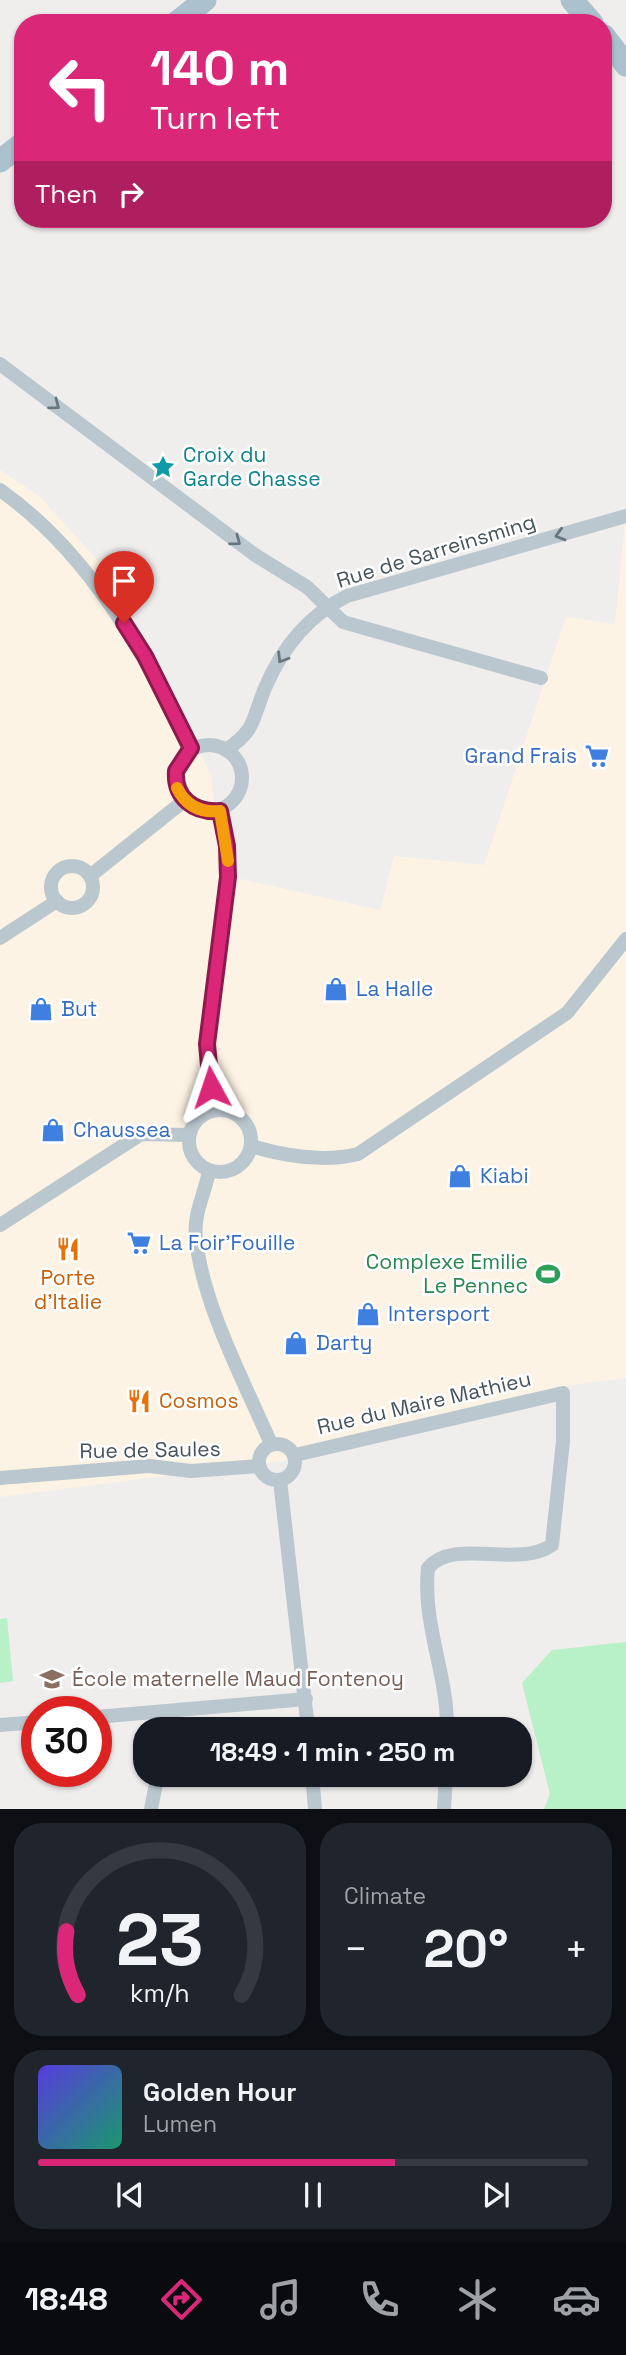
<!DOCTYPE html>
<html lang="en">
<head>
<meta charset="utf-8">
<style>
  :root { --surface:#171b24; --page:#20242c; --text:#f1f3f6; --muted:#9ea1a6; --line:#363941; --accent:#db2777 }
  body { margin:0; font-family:"Space Grotesk",sans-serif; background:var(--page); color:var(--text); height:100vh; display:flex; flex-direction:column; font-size:26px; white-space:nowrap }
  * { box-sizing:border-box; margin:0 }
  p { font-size:23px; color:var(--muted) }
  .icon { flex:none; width:38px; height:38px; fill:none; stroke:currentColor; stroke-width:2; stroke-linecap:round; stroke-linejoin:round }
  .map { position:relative; height:1809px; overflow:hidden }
  .sheet { display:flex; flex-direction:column; gap:14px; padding:14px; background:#0d0f14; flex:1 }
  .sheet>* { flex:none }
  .top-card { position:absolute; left:14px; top:14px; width:598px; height:214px; border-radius:28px; box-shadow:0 2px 5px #0004; background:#db2777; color:#fff; overflow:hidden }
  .speed { position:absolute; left:21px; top:1696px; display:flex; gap:14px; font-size:35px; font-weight:700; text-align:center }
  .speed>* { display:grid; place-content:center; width:91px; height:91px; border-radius:50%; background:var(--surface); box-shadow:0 2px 5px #0004; line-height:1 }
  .speed .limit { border:10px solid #d22; background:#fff; color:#111 }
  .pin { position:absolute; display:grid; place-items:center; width:60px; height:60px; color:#fff; margin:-72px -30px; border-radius:50% 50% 50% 0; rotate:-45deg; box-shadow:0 0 7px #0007 }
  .pin .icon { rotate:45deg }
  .me { position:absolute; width:77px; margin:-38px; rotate:355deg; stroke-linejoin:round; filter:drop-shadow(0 0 5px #0008) }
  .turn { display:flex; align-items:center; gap:24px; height:147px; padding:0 21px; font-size:32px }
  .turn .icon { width:91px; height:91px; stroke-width:2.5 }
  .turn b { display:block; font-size:49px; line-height:60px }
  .then { display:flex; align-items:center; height:66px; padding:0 21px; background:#0003; gap:14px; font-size:26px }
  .big { font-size:52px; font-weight:700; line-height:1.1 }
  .sheet .widget { flex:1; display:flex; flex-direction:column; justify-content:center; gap:10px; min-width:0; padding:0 24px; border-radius:28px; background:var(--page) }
  .sheet .dial { align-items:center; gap:0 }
  .dial svg { height:182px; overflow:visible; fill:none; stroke:var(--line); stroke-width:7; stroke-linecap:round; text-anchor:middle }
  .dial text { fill:var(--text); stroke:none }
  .song { display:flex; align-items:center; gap:21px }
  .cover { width:84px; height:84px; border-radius:10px; background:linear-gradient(135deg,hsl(250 70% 55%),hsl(160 70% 35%)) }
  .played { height:7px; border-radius:4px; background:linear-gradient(90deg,var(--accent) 65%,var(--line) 65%) }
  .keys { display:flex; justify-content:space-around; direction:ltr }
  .heat { display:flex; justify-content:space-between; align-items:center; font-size:38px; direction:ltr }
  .sheet .tiles { flex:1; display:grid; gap:14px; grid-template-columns:1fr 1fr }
  .widget:last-child { grid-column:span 2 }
  .trip { position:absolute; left:133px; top:1717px; width:399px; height:70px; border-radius:28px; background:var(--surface); box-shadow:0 2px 5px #0004; font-weight:700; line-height:70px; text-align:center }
  .tabs { display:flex; height:112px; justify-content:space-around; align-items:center; background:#090b0e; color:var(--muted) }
  .tabs .icon { width:49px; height:49px }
  .tabs .active { color:var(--accent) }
  .tabs b { font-size:32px; color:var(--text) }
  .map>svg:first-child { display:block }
  .commercial { fill:#fdf3e4 }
  .green { fill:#b8f1c8 }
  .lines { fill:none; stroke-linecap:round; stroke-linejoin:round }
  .minor { stroke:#bac7ce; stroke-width:14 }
  .primary { stroke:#abc1ce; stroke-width:23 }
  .oneway { stroke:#67767e }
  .route-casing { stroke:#8e194d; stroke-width:18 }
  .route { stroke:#db2777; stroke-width:12 }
  .slow { stroke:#f59e0b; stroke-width:12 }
  .labels { text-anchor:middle; stroke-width:5; stroke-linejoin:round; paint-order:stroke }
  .culture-label { font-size:21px; fill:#0d838f; stroke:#fff; text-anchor:start }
  .street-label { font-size:21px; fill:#44535c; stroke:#fff }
  .shop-label { font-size:21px; fill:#366cbe; stroke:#fff; text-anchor:start }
  .leisure-label { font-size:21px; fill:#27864d; stroke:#fff; text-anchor:end }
  .food-label { font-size:21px; fill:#c56008; stroke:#fff }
  .education-label { font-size:21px; fill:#785e54; stroke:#fff; text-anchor:start }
</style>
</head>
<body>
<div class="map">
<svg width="626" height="1809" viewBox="0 0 626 1809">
  <rect width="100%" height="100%" fill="#f0eded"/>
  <polygon class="commercial" points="0,470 39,496 113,577 212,777 218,874 380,910 394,856 484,865 566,617 615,624 626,511 626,1378 564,1386 282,1461 0,1497"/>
  <g class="green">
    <polygon points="7,1618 13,1681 0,1683 0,1619"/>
    <polygon points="626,1642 626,1809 544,1809 550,1794 522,1683 552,1650"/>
  </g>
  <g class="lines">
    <g class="minor">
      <polyline points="0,364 255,555 307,587 343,622 541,678"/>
      <path d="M0 490C92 555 142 651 191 749"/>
      <circle cx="209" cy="778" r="33"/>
      <path d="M226 750C257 729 252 719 265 688 282 648 309 615 347 596L626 516"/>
      <circle cx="72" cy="887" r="21"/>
      <polyline points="90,876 185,800"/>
      <polyline points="0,938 57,901"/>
      <circle cx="220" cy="1141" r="31"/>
      <polyline points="214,1110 207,1043 228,877 227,846 220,811"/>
      <path d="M251 1146C285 1156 323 1163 358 1154L567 1013 626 939"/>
      <path d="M209 1171C205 1194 193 1214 196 1238 202 1304 245 1383 271 1444"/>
      <polyline points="0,1225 141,1134 189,1135"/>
      <circle cx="277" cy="1462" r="18"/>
      <path d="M295 1455 563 1393V1441L552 1545C517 1569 454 1537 428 1568 422 1624 448 1675 447 1729"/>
      <polyline points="0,1478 149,1466 191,1471 259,1466"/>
      <polyline points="280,1480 308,1729"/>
      <polyline points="96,1717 306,1699"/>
      <polyline points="0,1725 37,1722"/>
      <polyline points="166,1729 169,1712"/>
      <polyline points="312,1774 315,1809"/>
      <polyline points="151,1809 158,1774"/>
      <polyline points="444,1809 446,1774"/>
    </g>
    <g class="primary">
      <polyline points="572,0 592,23"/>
      <polyline points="176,23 205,0"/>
      <polyline points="604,36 626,65"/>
      <polyline points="0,161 23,143"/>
    </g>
  </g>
  <defs><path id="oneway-chevron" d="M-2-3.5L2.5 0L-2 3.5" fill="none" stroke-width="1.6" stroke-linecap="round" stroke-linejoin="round" transform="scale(1.75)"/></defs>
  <g class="oneway">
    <use href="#oneway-chevron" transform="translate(55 405) rotate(37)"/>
    <use href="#oneway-chevron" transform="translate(560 535) rotate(164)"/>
    <use href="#oneway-chevron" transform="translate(236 541) rotate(37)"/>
    <use href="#oneway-chevron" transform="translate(282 658) rotate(122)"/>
  </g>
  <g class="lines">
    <g class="route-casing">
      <path id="route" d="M124 623 145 656 191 748 176 771C174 798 194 813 220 811L227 846 228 877 207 1044 211 1087"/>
    </g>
    <use href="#route" class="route"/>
    <path class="slow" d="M177 788C186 806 201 813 220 811L228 861"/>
  </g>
  <defs>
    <g id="sight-bare" transform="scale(1.89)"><path d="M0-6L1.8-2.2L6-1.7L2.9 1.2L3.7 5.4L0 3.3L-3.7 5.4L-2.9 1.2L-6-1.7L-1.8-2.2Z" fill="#0f9aa8" stroke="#fff" stroke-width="2.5" paint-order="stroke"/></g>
    <g id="supermarket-bare" transform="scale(1.89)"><path d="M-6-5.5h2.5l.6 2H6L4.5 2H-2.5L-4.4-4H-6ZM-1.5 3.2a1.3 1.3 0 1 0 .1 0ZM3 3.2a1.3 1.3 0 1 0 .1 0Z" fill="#3f7fe0" stroke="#fff" stroke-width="2.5" paint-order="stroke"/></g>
    <g id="shop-bare" transform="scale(1.89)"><path d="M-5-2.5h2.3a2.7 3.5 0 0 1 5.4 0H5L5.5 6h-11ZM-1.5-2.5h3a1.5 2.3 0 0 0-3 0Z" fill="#3f7fe0" stroke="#fff" stroke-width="2.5" paint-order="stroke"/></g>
    <g id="restaurant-bare" transform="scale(1.89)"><path d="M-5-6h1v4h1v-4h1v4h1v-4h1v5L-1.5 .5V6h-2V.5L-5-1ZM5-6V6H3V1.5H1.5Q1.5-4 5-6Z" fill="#e8710a" stroke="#fff" stroke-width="2.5" paint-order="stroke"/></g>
    <g id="stadium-bare" transform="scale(1.89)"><path d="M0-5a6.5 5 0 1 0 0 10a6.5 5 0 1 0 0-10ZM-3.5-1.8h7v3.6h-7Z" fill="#2e9e5b" stroke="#fff" stroke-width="2.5" paint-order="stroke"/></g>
    <g id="school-bare" transform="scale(1.89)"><path d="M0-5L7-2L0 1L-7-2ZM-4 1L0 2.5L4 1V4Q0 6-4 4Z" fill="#8d6e63" stroke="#fff" stroke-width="2.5" paint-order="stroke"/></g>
  </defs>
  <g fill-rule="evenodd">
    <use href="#sight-bare" x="163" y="467"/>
    <use href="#supermarket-bare" x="597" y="756"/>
    <use href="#shop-bare" x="336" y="989"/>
    <use href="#shop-bare" x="41" y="1009"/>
    <use href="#shop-bare" x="53" y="1130"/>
    <use href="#shop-bare" x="460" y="1176"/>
    <use href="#supermarket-bare" x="139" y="1243"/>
    <use href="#restaurant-bare" x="68" y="1249"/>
    <use href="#stadium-bare" x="548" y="1274"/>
    <use href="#shop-bare" x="368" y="1314"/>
    <use href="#shop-bare" x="296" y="1343"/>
    <use href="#restaurant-bare" x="139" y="1401"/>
    <use href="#school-bare" x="52" y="1679"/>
  </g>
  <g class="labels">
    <g class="culture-label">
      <text x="183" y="462">Croix du<tspan x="183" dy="24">Garde Chasse</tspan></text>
    </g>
    <g class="street-label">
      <text transform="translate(436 551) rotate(-17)" y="7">Rue de Sarreinsming</text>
      <text transform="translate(424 1403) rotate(-13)" y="7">Rue du Maire Mathieu</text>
      <text transform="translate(150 1450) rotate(-1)" y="7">Rue de Saules</text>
    </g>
    <g class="shop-label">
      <text x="577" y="763" text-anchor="end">Grand Frais</text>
      <text x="356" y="996">La Halle</text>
      <text x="61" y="1016">But</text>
      <text x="73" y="1137">Chaussea</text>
      <text x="480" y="1183">Kiabi</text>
      <text x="159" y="1250">La Foir'Fouille</text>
      <text x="388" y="1321">Intersport</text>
      <text x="316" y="1350">Darty</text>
    </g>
    <g class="leisure-label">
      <text x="528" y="1269">Complexe Emilie<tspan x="528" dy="24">Le Pennec</tspan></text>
    </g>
    <g class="food-label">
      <text x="68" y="1285">Porte<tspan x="68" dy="24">d'Italie</tspan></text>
      <text x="159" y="1408" text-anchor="start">Cosmos</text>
    </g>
    <g class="education-label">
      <text x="72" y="1686">École maternelle Maud Fontenoy</text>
    </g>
  </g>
</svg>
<div class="speed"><div class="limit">30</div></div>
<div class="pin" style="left:124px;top:623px;background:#d93025"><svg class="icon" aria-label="arrive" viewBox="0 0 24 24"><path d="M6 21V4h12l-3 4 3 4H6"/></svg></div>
<svg class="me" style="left:211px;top:1087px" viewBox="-20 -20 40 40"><path d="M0-17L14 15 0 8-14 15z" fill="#db2777" stroke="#fff" stroke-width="4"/></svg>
<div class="trip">18:49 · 1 min · 250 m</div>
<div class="top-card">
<div class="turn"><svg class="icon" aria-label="left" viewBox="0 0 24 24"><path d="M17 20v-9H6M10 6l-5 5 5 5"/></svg><div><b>140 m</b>Turn left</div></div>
<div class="then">Then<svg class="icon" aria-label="right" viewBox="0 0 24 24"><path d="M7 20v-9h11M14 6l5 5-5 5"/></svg></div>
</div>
</div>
<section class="sheet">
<div class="tiles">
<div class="widget dial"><svg viewBox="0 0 100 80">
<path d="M14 69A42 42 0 1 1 86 69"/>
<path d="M14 69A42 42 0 0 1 9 41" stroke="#db2777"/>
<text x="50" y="56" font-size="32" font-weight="700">23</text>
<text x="50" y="72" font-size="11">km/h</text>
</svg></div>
<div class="widget"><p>Climate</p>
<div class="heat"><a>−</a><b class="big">20°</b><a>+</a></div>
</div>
<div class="widget">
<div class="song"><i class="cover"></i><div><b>Golden Hour</b><p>Lumen</p></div></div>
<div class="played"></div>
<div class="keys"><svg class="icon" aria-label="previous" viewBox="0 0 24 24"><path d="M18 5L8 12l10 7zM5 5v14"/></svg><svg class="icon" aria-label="pause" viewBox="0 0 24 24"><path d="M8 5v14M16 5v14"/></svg><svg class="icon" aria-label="next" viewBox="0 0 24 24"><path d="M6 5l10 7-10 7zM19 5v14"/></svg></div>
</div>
</div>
</section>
<nav class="tabs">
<b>18:48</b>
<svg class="icon active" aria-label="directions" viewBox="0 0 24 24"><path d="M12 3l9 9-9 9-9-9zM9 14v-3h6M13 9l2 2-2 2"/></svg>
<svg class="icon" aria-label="music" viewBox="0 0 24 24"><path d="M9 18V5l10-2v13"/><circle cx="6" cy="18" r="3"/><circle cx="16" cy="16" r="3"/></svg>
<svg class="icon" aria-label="phone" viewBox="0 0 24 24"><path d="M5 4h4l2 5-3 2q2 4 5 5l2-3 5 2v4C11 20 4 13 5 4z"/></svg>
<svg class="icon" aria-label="climate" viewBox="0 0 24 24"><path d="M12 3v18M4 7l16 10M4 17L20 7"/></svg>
<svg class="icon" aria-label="car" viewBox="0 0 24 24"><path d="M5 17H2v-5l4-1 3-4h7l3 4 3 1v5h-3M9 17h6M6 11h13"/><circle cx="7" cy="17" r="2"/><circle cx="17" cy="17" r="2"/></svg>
</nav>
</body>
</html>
